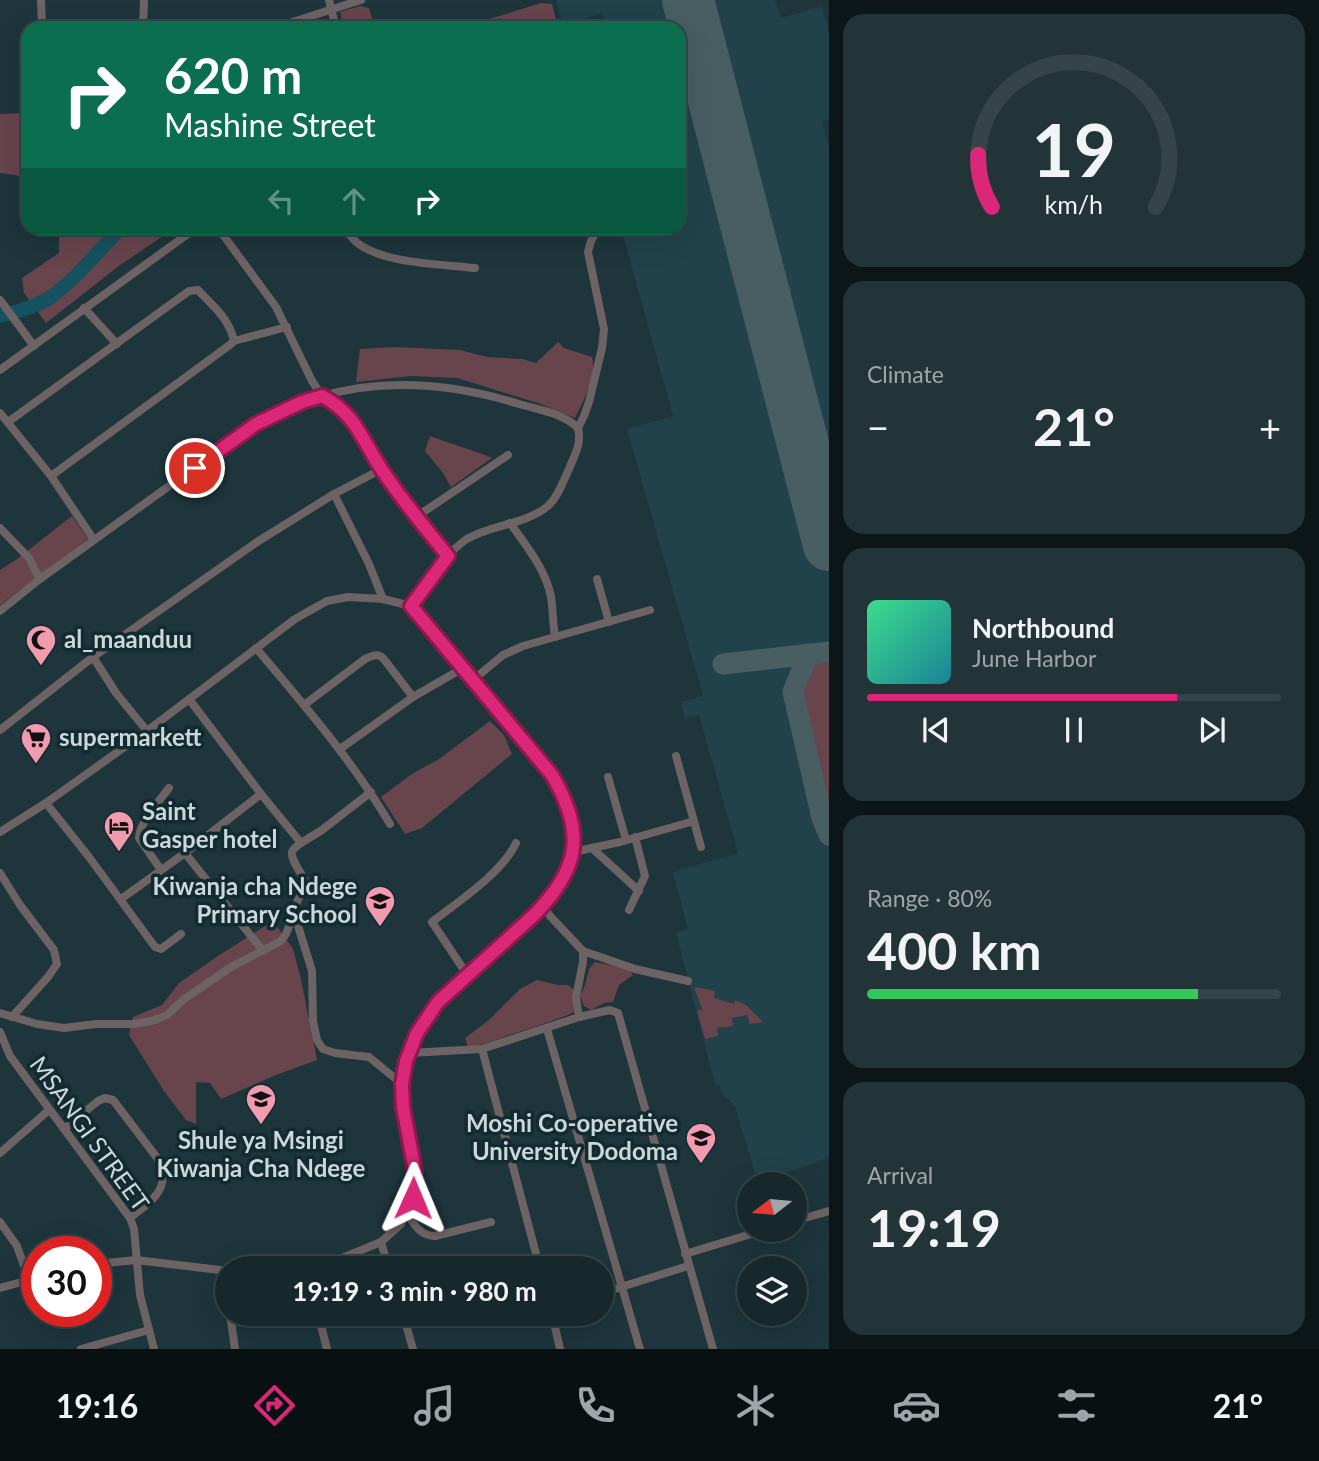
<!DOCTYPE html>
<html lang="en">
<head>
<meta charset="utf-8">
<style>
  :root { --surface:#16282c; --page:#233438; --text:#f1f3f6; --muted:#9ea6a9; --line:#354448; --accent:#db2777 }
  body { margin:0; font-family:Lato,sans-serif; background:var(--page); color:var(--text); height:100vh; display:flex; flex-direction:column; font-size:26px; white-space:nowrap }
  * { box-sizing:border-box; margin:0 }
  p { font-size:23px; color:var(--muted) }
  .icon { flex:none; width:38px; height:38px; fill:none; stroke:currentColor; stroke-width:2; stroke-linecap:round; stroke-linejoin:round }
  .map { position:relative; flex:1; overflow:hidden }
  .drawer { display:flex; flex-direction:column; gap:14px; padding:14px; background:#0c1618; width:490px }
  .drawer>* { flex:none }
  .top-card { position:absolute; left:21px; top:21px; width:665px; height:214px; border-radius:21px; box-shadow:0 7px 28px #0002,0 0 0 2px var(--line); background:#0b6e4f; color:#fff; overflow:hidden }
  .needle { width:46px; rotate:254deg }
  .tools { position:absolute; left:737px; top:1172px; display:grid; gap:14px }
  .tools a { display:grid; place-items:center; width:70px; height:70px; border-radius:50%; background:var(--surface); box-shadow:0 7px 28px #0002,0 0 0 2px var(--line); font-size:35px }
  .speed { position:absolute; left:21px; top:1236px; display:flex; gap:14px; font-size:35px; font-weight:700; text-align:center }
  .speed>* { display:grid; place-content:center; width:91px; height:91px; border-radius:50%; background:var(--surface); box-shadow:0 7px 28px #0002,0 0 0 2px var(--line); line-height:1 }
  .speed .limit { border:10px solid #d22; background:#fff; color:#111 }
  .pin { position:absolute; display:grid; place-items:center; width:60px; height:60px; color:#fff; margin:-30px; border:4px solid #fff; border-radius:50%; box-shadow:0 2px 7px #0007 }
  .me { position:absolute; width:77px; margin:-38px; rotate:1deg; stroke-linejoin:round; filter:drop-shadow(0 0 5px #0008) }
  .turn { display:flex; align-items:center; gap:24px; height:147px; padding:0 28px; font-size:32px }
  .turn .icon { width:91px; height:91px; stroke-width:2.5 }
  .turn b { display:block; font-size:49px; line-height:60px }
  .lanes { display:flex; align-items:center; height:66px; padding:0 28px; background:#0003; justify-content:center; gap:35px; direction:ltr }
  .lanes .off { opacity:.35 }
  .big { font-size:52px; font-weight:700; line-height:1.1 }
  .drawer .card { flex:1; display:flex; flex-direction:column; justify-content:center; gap:10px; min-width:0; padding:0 24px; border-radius:21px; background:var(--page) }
  .drawer .dial { align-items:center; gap:0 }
  .dial svg { height:182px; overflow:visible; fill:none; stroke:var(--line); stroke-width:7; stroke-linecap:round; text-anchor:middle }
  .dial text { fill:var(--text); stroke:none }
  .song { display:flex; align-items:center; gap:21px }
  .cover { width:84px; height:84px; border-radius:10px; background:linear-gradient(135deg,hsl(150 70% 55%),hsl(190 70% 35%)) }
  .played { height:7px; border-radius:4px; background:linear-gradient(90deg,var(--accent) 75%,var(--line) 75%) }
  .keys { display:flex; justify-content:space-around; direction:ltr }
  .heat { display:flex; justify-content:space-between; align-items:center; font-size:38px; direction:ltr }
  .charge { height:10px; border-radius:5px; background:linear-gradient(90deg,#34c759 80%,var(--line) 0) }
  .trip { position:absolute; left:215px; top:1256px; width:399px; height:70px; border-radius:35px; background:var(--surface); box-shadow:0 7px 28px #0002,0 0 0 2px var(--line); font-weight:700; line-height:70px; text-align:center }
  .menu { display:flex; height:112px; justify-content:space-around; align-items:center; background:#091012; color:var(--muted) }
  .menu .icon { width:49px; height:49px }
  .menu .current { color:var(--accent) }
  .menu b { font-size:32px; color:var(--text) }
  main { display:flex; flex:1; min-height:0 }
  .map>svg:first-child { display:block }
  .built { fill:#21424a }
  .green { fill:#68444d }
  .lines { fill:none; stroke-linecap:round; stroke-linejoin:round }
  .river { stroke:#15525f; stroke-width:14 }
  .taxiway { stroke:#485e63; stroke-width:21 }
  .runway { stroke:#485e63; stroke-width:52 }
  .street { stroke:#6d6264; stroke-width:8 }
  .route-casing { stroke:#8e194d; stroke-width:18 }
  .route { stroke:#db2777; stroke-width:12 }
  .labels { text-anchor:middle; stroke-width:7; stroke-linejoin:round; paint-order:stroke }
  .poi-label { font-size:24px; font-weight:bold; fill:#cad8dc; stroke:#132b30; text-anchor:start }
  .street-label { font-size:24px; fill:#cad8dc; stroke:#132b30 }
</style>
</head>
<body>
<main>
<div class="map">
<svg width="829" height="1349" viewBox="0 0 829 1349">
  <rect width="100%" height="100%" fill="#1d353b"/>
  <polygon class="built" points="556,0 775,0 781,18 822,6 829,33 829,119 822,121 829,146 829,1157 797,1169 757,1181 735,1106 721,1093 719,1084 715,1084 676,933 688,929 673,872 738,853 699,715 685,719 681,702 703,696 627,429 673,416 621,228 679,228 679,28 607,28 602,13 563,26"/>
  <g class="green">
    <polygon points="541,3 552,4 558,28 470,28 470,23 493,18"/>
    <polygon points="360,6 369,8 375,28 344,28 340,12"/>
    <polygon points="28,113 28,177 0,173 0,114"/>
    <polygon points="57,228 175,228 120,265 46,323 24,293 22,278 59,253 59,233"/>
    <path d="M558 342 564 348 592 357C597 377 583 401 575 418L541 404 457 378 411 376 356 382 360 349 394 347 460 350 487 357 522 359 536 363Z"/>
    <path d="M430 436C450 444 472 449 492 458L451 487 443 473 425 451Z"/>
    <polygon points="72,516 88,539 0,605 0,570 17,559"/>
    <polygon points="829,657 829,816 828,816 800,687 813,660"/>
    <polygon points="490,721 504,735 512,754 422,828 405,834 381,797 412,774 439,759"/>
    <polygon points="273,921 293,949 301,979 317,1060 276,1075 221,1099 210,1083 196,1082 196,1124 186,1120 164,1091 129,1035 133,1017 162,1005 179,983 218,956"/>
    <polygon points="595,962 629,969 633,975 619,985 613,1002 604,1003 591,1010 584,1006 580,996 585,985 589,969"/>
    <path d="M537 980 558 985H568L575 991 574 1012C557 1020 540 1025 522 1031 504 1036 487 1045 468 1047L465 1038 489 1020 520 989Z"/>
    <polygon points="694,987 715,991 714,998 734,1004 735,1000 747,1006 763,1022 750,1024 747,1015 732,1018 733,1026 717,1028 718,1036 705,1039 697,1011 702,1009"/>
  </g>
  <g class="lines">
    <path class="river" d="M0 316C17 312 37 306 51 297 77 278 98 251 121 228"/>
    <g class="taxiway">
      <polyline points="808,654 793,692 822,818 829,835"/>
      <polyline points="723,664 829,652"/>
    </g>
    <polyline class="runway" points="688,0 829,545"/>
    <g class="street">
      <polyline points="41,0 42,28"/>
      <polyline points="329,0 336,28"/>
      <polyline points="143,28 144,0"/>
      <polyline points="274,28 361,0"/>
      <polyline points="218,228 276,307 312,381 322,396 335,403 346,412 382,469 416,517 448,556"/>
      <path d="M344 228C348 232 351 237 355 241 381 264 441 264 475 268"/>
      <polyline points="0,300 34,346"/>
      <polyline points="84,308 117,344"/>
      <polyline points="234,341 287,327"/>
      <polyline points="0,370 196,228"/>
      <polyline points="0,413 51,476 94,540"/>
      <path d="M8 422 189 291 198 290C213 306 229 318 234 341L231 344 51 476"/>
      <polyline points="578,428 584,416 589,402 602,348 604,329 588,252 591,241 598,228"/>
      <polyline points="334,494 369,564 383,599"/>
      <polyline points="416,517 508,455"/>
      <path d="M510 523C526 545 546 570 551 597 553 610 553 624 555 637"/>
      <polyline points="0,528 29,558 40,579"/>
      <polyline points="597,579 609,622"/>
      <path d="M411 606C427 585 445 553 467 539 492 524 525 525 548 506 558 497 563 481 569 469 575 454 582 443 578 428"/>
      <path d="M0 611 40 579 255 424C276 414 297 404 319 397 386 377 454 384 519 404 539 410 563 413 578 428"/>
      <path d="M256 648C304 705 352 760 390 824"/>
      <polyline points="93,657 116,693 147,731"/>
      <polyline points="473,680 503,655 523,646 650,610"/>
      <polyline points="189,699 261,794 301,843 322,830 371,792"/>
      <path d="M304 705 365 659C372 656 377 653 383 658L413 697"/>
      <polyline points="0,730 93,657 257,542 334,494 382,469"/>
      <polyline points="340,749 413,697 463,668"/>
      <polyline points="676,756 701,847"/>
      <polyline points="608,777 626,840"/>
      <polyline points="46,803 89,857 155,947 161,949 181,934"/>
      <polyline points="0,832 46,803 147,731 295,619 327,601 348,597 383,599 411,606 552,775 569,808 574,826 573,852 561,883 533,917 438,1002 417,1033 406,1061 402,1084 403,1107 415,1171 413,1197 401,1224 381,1242 315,1269"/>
      <path d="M301 843C298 845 293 849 292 852 290 861 306 878 308 887L298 899 294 913 312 971 313 1021 317 1040 323 1049 335 1053 369 1057 402 1084"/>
      <polyline points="592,848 639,891"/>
      <polyline points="573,852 620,842 694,821"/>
      <polyline points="185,853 263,951"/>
      <path d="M161 870 139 838C139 823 160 800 169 788"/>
      <polyline points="0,873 20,905 54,950 57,964 48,977 12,1017"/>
      <polyline points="121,899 185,853 261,794"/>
      <polyline points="543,906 550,916 583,951 583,962 576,997 579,1017"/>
      <polyline points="629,910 645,876 635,837"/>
      <polyline points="583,951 635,969 688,981"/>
      <path d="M468 976 432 922C459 901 502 873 516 843"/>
      <polyline points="0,1013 37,1024 64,1028 96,1024 134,1024 152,1021 167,1015 183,1000 231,967 281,941 286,934 294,913"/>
      <polyline points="547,1029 640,1349"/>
      <polyline points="0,1032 10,1056 130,1218 134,1229 140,1295 154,1349"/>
      <polyline points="482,1049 540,1269"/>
      <polyline points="409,1053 482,1049 579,1017 610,1010 618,1013 713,1349"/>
      <path d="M64 1129 98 1101 105 1098 113 1100 158 1159C172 1190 152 1200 130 1218"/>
      <polyline points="0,1153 49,1110"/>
      <path d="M406 1212C414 1224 420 1236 435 1236L491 1222"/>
      <polyline points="794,1221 829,1211"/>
      <polyline points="0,1222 17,1246 29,1280"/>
      <polyline points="381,1242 389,1269"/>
      <polyline points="685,1254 764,1230"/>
      <polyline points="96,1264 136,1260 228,1271"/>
      <polyline points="226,1271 228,1282"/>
      <polyline points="0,1288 37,1278"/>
      <polyline points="602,1293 688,1266"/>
      <polyline points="230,1314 235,1349"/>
      <polyline points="318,1314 327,1349"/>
      <polyline points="403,1314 413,1349"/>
      <polyline points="552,1314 560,1349"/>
      <polyline points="81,1349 149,1330"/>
    </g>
  </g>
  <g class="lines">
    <g class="route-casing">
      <path id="route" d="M195 468 256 424 302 402 322 396C356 414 362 440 382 470 402 500 425 528 448 556L411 606 552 775C586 833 580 869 533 916L438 1002 417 1033 406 1061 402 1084 403 1107 415 1171 413 1198"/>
    </g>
    <use href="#route" class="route"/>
  </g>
  <defs>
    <g id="mosque-pin" transform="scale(1.575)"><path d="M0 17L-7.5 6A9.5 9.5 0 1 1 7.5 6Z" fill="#f29ab0" stroke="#132b30"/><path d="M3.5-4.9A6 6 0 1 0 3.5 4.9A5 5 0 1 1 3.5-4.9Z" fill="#111"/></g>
    <g id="supermarket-pin" transform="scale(1.575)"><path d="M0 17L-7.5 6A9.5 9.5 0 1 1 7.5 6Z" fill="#f29ab0" stroke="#132b30"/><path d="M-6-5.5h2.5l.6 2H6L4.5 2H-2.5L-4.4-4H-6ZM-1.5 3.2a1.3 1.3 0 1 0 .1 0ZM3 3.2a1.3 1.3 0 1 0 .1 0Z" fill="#111"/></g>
    <g id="hotel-pin" transform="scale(1.575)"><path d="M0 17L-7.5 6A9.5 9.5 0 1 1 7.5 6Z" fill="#f29ab0" stroke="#132b30"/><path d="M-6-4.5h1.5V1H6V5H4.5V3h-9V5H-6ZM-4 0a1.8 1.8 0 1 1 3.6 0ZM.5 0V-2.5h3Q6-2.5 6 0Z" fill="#111"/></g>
    <g id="school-pin" transform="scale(1.575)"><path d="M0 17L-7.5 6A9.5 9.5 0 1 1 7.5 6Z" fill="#f29ab0" stroke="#132b30"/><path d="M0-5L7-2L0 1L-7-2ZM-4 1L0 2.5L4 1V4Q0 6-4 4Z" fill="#111"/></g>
    <g id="university-pin" transform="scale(1.575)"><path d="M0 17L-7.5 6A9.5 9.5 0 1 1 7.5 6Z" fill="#f29ab0" stroke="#132b30"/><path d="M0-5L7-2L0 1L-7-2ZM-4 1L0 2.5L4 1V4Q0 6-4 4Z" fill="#111"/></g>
  </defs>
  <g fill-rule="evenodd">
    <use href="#mosque-pin" x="41" y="640"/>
    <use href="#supermarket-pin" x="36" y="738"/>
    <use href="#hotel-pin" x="119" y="826"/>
    <use href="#school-pin" x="380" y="901"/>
    <use href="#school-pin" x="261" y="1099"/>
    <use href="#university-pin" x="701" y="1138"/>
  </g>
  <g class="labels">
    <g class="poi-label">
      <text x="64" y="648">al_maanduu</text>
      <text x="59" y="746">supermarkett</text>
      <text x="142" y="820">Saint<tspan x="142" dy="28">Gasper hotel</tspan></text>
      <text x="357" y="895" text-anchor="end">Kiwanja cha Ndege<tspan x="357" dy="28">Primary School</tspan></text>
      <text x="678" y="1132" text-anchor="end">Moshi Co-operative<tspan x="678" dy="28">University Dodoma</tspan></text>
      <text x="261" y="1149" text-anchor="middle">Shule ya Msingi<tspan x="261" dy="28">Kiwanja Cha Ndege</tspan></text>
    </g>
    <g class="street-label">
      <text transform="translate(89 1134) rotate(54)" y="8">MSANGI STREET</text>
    </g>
  </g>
</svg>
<div class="tools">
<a><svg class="needle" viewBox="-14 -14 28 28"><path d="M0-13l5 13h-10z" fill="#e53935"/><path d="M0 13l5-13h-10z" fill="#9ea6a9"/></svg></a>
<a><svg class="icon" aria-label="layers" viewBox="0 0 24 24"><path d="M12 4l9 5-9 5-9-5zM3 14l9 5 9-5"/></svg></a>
</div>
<div class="speed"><div class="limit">30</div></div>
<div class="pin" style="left:195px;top:468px;background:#d93025"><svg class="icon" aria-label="arrive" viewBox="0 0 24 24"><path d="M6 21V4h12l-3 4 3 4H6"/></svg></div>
<svg class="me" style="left:413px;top:1198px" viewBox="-20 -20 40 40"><path d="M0-17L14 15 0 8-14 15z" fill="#db2777" stroke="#fff" stroke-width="4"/></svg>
<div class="trip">19:19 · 3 min · 980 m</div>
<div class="top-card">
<div class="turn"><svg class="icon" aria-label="right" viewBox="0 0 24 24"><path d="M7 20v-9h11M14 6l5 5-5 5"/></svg><div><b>620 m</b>Mashine Street</div></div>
<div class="lanes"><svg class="icon off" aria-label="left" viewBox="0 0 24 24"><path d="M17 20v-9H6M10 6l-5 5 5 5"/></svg><svg class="icon off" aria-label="ahead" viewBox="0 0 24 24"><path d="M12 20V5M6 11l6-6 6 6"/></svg><svg class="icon" aria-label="right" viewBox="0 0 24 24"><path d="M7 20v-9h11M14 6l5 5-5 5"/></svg></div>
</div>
</div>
<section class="drawer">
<div class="card dial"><svg viewBox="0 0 100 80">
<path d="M14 69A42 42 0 1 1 86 69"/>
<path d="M14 69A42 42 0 0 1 8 46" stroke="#db2777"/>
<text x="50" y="56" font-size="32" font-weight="700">19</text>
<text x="50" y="72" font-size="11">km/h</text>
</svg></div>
<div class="card"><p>Climate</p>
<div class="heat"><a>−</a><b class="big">21°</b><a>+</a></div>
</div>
<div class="card">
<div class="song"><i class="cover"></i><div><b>Northbound</b><p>June Harbor</p></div></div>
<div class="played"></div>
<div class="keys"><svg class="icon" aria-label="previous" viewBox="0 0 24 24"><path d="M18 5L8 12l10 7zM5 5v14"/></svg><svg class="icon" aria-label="pause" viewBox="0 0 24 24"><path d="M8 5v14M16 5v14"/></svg><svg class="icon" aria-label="next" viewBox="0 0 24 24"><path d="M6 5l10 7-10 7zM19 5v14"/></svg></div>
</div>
<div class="card"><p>Range · 80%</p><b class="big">400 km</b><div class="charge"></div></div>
<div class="card"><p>Arrival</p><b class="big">19:19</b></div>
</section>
</main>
<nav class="menu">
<b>19:16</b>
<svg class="icon current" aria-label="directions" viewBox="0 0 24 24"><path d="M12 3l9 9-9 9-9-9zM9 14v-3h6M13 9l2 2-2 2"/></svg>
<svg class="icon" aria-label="music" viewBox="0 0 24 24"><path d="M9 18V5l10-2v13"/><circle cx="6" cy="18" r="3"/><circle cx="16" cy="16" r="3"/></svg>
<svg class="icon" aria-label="phone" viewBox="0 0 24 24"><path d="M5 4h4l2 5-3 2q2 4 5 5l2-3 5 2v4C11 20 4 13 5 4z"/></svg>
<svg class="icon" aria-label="climate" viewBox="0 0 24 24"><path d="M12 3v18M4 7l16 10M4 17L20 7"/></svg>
<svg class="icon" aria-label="car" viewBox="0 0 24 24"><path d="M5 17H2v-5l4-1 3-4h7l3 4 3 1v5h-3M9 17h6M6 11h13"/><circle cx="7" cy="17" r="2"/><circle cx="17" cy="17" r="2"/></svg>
<svg class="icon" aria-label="filters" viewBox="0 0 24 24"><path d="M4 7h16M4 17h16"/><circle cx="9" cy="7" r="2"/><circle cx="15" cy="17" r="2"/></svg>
<b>21°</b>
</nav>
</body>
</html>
